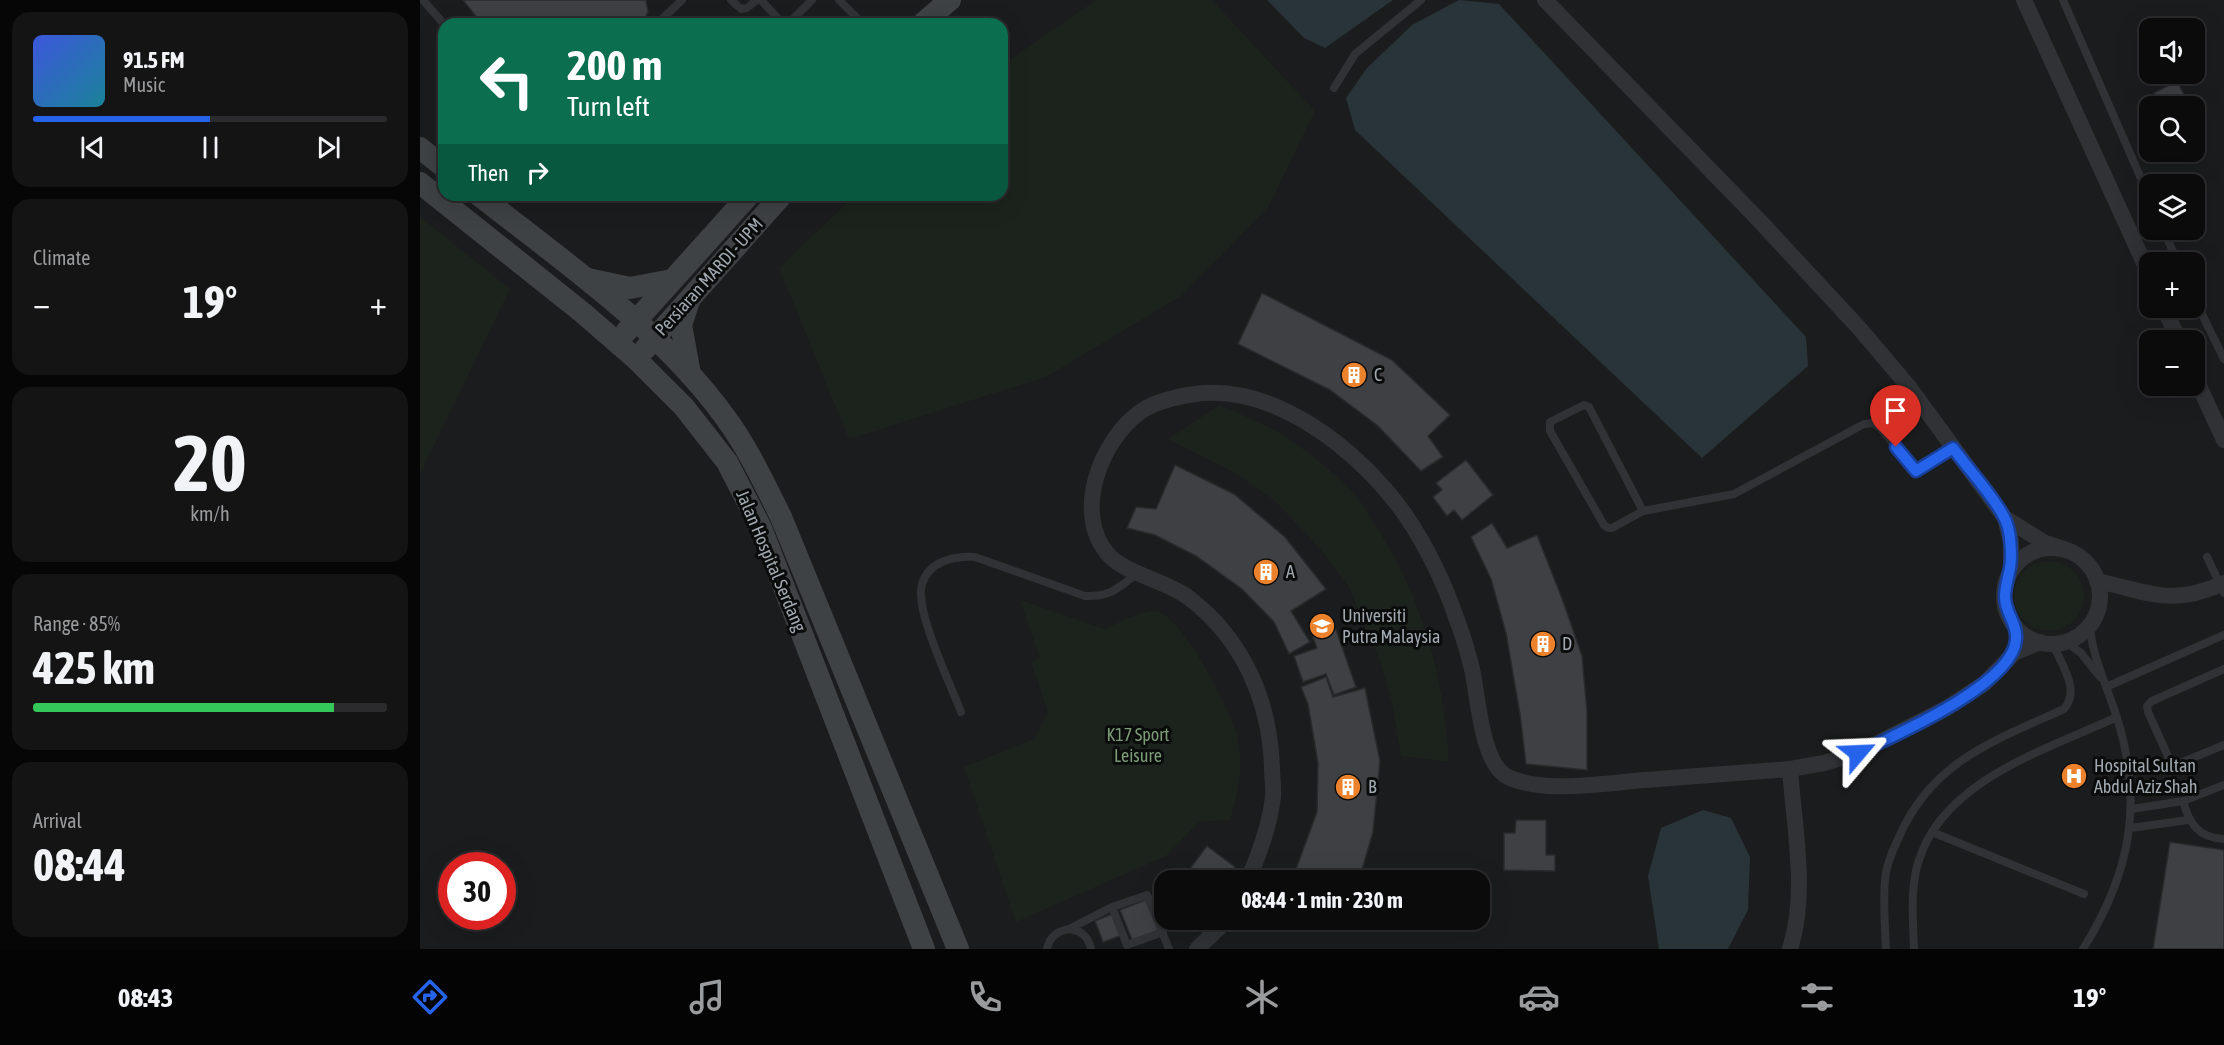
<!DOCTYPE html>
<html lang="en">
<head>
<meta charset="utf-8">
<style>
  :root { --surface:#0b0b0c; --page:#141415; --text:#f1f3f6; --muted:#9a9b9d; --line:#2b2b2d; --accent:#2563eb }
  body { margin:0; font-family:"Asap Condensed",sans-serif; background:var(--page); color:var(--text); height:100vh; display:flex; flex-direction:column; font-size:22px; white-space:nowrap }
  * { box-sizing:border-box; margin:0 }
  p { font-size:20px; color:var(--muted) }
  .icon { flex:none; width:33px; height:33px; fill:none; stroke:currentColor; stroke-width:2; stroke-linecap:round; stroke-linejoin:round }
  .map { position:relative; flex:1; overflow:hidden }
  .side { display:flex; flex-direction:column; gap:12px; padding:12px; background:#060607; width:420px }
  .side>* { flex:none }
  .banner { position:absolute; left:18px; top:18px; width:570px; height:183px; border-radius:18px; box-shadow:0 6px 24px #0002,0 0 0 2px var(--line); background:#0b6e4f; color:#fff; overflow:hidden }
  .buttons { position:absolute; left:1719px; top:18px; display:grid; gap:12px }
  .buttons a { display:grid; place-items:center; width:66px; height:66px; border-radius:12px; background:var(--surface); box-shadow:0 6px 24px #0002,0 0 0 2px var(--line); font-size:30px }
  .speed { position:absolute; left:18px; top:852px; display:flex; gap:12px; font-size:30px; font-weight:700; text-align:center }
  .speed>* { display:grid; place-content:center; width:78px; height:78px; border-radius:50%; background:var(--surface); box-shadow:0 6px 24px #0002,0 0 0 2px var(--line); line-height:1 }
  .speed .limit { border:9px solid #d22; background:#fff; color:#111 }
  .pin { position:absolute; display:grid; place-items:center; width:51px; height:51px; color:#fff; margin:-62px -26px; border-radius:50% 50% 50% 0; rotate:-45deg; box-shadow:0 0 6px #0007 }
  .pin .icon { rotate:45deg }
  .me { position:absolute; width:66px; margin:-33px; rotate:64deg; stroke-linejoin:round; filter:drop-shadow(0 0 4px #0008) }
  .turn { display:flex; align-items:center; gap:21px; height:126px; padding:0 30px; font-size:27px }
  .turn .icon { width:78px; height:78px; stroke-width:2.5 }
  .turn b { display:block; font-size:42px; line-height:51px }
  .then { display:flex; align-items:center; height:57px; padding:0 30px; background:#0003; gap:12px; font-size:22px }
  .big { font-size:45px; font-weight:700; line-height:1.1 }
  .side .widget { flex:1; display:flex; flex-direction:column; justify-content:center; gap:9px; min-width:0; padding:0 21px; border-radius:18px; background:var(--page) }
  .side .dial { align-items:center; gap:0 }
  .dial b { font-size:78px; line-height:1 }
  .song { display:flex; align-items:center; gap:18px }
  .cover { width:72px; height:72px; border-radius:9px; background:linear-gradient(135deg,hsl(230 70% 55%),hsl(190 70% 35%)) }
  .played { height:6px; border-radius:3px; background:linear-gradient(90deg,var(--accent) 50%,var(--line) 50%) }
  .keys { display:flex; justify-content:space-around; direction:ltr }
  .heat { display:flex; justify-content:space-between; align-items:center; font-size:33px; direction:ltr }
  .charge { height:9px; border-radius:4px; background:linear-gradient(90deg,#34c759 85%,var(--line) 0) }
  .trip { position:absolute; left:734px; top:870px; width:336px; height:60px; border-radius:18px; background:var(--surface); box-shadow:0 6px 24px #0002,0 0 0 2px var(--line); font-weight:700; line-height:60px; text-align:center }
  .tabs { display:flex; height:96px; justify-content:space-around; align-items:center; background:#040405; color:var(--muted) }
  .tabs .icon { width:42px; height:42px }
  .tabs .active { color:var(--accent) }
  .tabs b { font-size:27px; color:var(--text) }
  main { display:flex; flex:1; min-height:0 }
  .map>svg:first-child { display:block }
  .built { fill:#1b1c1d; fill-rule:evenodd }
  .green { fill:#1c231c }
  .water { fill:#293438 }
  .building { fill:#3e4044; stroke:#292a2c; stroke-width:1.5 }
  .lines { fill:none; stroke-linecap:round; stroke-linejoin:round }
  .lane { stroke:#303235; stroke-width:8 }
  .street { stroke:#303235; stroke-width:16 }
  .secondary { stroke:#3e4245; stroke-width:22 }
  .route-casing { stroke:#184099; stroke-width:15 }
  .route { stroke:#2563eb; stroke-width:10 }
  .labels { text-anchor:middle; stroke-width:6; stroke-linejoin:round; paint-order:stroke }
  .street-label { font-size:18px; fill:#a1a9b1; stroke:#0a0b0b }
  .poi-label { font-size:18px; fill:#a1a9b1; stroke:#0a0b0b; text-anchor:start }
  .park-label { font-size:18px; fill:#7d9c78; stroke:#0a0b0b }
</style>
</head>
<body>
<main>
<section class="side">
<div class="widget">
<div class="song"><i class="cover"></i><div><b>91.5 FM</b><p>Music</p></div></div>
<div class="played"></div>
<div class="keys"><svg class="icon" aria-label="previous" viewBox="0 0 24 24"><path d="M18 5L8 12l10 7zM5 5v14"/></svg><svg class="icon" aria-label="pause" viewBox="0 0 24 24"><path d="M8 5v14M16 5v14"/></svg><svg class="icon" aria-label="next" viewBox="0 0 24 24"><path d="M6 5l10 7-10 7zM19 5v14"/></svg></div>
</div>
<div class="widget"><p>Climate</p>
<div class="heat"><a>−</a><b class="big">19°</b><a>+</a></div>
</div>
<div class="widget dial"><b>20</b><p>km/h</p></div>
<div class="widget"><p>Range · 85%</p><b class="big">425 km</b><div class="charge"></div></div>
<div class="widget"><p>Arrival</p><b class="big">08:44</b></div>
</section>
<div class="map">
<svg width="1804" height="949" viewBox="0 0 1804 949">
  <rect width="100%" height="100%" fill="#0f0f10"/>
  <path class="built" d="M0 0H1804V949H0ZM24 24H582V195H24ZM1730 28H1774V74H1730ZM1730 106H1774V152H1730ZM1730 184H1774V230H1730ZM1730 262H1774V308H1730ZM1730 340H1774V386H1730ZM32 866H82V916H32ZM744 880H1059V920H744Z"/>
  <g class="green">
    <polygon points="676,0 792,0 895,111 848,208 761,296 626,377 429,439 359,268 435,195 582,195 582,65"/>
    <polygon points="0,217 90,289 0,474"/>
    <path d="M800 405C819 414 840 422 858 432 879 444 916 474 933 492 941 500 947 512 953 522 1002 594 1024 676 1029 762L981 756 971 699 959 658 929 587 901 550 854 500 812 471 748 439Z"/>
    <circle cx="1629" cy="596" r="35"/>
    <path d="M600 600 685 629C697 624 724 609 736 611 762 615 813 713 818 739 823 771 819 790 810 820L779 822 746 856 596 922 544 767 614 739 628 712 611 662 620 658Z"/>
  </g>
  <g class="water">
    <polygon points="847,0 973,0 905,48 884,38"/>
    <polygon points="1039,0 1079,4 1386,337 1388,366 1282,458 935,130 926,98 947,68 992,25"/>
    <polygon points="1283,810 1311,818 1330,857 1328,910 1308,949 1239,949 1228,876 1241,828"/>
  </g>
  <g class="building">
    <polygon points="43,0 226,0 228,12 222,24 62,24"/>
    <polygon points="1757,81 1769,104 1764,106 1741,106 1734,93"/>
    <polygon points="842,293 972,360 1030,415 1008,436 1023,457 1001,471 958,426 910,390 818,344"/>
    <polygon points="1046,460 1073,495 1042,520 1034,510 1027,516 1013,497 1022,490 1016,483"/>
    <polygon points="755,465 814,494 865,537 906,589 871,611 890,642 869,654 854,622 822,589 776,556 735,535 707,528 716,507 736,509"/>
    <polygon points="1072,523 1087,548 1117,535 1143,601 1162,656 1167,712 1167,770 1106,764 1100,714 1086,633 1071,579 1051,537"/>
    <polygon points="912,618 936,687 914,695 906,674 883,682 874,656 897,648 889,626"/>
    <polygon points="906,677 913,697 945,688 960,761 953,832 939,880 872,880 897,812 898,763 888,704 881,687"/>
    <polygon points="1096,820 1126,820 1126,855 1135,855 1135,871 1084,870 1084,833 1095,833"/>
    <polygon points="1750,842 1804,850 1804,949 1733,949"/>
    <polygon points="787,846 815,867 811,872 818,877 815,880 774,880 766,874"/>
    <polygon points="728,899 741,930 713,942 700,910"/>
    <polygon points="692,914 700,936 683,942 675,921"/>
  </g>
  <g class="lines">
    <g class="lane">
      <polyline points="3,0 24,24"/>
      <polyline points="311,0 321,9 327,8 337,0"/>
      <polyline points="341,0 363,24"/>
      <polyline points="419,0 443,24"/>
      <polyline points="1643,0 1730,199"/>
      <polyline points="237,24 262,0"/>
      <polyline points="277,24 281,22 287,24"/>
      <polyline points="368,24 392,0"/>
      <polyline points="914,88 935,54 1001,0"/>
      <polyline points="180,195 188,199 195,195"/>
      <polyline points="1743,230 1758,262"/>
      <polyline points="1774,298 1804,359"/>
      <polygon points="1164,405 1169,407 1223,511 1192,528 1188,528 1184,525 1130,431 1130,422"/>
      <polyline points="1223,511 1314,494 1444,424 1453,423 1460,428 1496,471 1533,448"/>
      <polyline points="1787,557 1804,593"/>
      <polyline points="1646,642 1661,653 1680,677"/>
      <polyline points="1804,669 1732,701 1727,706 1728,712 1751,763 1758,764 1804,745"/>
      <polyline points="1686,687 1804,635"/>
      <path d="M541 712C531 685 494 610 502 584 509 561 534 556 555 557L665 596C693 597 697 587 719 573"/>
      <path d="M1763 801C1769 823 1778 838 1804 839"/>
      <polyline points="1712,809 1763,801 1804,785"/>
      <polyline points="1711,828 1768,820"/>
      <polyline points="1512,832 1664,894"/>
      <polyline points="692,907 707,945 743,932"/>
      <polyline points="649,929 692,907 727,895 749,949"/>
      <path d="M627 949C632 924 666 922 671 949"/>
      <path d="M1466 949C1465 926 1463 903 1465 880 1466 865 1473 850 1479 837 1512 761 1574 741 1644 709 1661 690 1641 664 1633 644"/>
      <path d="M1494 949C1493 921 1490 890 1498 863 1522 780 1626 750 1697 717"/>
      <path d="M1663 949C1710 874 1724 804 1697 718 1688 688 1672 657 1670 626"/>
    </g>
    <g class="street">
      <polyline points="1125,0 1336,217 1440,329 1489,387 1585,518 1625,543 1644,549"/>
      <polyline points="1604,0 1730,276"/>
      <polyline points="1744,308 1759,340"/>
      <polyline points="1774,375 1804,440"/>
      <polyline points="1585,518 1591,542 1591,571"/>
      <circle cx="1632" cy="596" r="48"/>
      <path d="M1677 581C1731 592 1750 607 1804 583"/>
      <path d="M828 880C838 857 850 823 853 797 854 788 852 777 852 768 850 701 823 639 769 598 748 581 702 573 687 553 653 512 681 440 720 412 734 402 751 398 768 395 851 379 941 451 986 516 1007 547 1025 585 1037 620 1043 636 1048 653 1052 669 1058 695 1061 764 1088 777 1124 794 1186 783 1225 780 1273 776 1322 773 1370 769L1404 763 1438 753 1527 708 1565 683 1594 653 1620 642"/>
      <polyline points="777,949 807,920"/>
      <path d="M1370 949C1388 892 1374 828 1370 769"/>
    </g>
    <g class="secondary">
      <polyline points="502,24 530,0"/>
      <polyline points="0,148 24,167"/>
      <polyline points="0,183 163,313 216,359 264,407 307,462 341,528 504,949"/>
      <path d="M59 195C144 262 241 329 305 417 328 448 344 483 361 517L538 949"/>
      <polyline points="168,279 210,288 252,280"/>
      <polyline points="269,301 261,325 270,374"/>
      <polyline points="206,332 329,195"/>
      <polyline points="225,349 362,195"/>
    </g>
  </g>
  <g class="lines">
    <g class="route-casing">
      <path id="route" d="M1438 753C1475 735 1592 685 1596 640 1598 624 1585 613 1585 597 1585 583 1591 572 1591 557 1591 545 1590 528 1584 517 1573 495 1548 469 1533 448L1496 471 1476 447"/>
    </g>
    <use href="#route" class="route"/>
  </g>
  <defs>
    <g id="building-disc" transform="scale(1.35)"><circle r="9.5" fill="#ec832c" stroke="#0a0b0b"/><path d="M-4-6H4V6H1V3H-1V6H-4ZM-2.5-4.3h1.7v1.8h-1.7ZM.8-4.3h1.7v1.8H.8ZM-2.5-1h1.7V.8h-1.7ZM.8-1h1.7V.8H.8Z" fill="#fff"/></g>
    <g id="university-disc" transform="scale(1.35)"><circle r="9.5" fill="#ec832c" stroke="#0a0b0b"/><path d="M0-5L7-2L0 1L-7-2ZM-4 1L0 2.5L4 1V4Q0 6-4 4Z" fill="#fff"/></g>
    <g id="hospital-disc" transform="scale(1.35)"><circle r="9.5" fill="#ec832c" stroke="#0a0b0b"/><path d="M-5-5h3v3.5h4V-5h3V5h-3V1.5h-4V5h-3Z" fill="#fff"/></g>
  </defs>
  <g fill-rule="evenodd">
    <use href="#building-disc" x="934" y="375"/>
    <use href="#building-disc" x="846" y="572"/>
    <use href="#university-disc" x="902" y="626"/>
    <use href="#building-disc" x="1123" y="644"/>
    <use href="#hospital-disc" x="1654" y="776"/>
    <use href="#building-disc" x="928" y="787"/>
  </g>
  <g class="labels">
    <g class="street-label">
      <text transform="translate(289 277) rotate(-48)" y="6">Persiaran MARDI - UPM</text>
      <text transform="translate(351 561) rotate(67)" y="6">Jalan Hospital Serdang</text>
    </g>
    <g class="poi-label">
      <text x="954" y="381">C</text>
      <text x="866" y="578">A</text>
      <text x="922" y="622">Universiti<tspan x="922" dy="21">Putra Malaysia</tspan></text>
      <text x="1142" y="650">D</text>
      <text x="1674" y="772">Hospital Sultan<tspan x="1674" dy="21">Abdul Aziz Shah</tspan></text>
      <text x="948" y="793">B</text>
    </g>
    <g class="park-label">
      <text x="718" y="741">K17 Sport<tspan x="718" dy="21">Leisure</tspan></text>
    </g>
  </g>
</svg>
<div class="buttons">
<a><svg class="icon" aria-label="sound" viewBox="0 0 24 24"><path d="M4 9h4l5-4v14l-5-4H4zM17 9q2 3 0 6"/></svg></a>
<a><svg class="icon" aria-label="search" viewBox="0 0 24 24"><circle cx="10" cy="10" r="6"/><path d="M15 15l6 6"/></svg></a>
<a><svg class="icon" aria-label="layers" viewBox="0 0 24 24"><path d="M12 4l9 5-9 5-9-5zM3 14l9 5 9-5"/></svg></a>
<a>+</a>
<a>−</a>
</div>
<div class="speed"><div class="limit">30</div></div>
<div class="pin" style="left:1476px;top:447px;background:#d93025"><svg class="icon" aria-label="arrive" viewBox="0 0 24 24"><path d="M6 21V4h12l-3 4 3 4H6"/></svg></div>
<svg class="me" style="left:1438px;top:753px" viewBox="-20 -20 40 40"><path d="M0-17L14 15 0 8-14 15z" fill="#2563eb" stroke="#fff" stroke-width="4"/></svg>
<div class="trip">08:44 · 1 min · 230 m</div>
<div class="banner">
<div class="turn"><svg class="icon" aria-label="left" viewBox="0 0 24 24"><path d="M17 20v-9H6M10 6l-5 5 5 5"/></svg><div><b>200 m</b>Turn left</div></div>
<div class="then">Then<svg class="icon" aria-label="right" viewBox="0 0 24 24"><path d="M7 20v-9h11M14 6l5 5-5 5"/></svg></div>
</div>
</div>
</main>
<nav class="tabs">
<b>08:43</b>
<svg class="icon active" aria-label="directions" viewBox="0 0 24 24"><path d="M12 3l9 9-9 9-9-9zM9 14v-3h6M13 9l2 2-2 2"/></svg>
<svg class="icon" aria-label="music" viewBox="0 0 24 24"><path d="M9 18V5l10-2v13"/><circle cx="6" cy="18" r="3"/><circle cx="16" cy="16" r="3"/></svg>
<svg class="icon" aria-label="phone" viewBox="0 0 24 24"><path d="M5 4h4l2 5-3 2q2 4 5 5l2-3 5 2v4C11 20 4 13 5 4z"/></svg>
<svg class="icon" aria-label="climate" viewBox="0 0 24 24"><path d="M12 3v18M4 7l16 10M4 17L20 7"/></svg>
<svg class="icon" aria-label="car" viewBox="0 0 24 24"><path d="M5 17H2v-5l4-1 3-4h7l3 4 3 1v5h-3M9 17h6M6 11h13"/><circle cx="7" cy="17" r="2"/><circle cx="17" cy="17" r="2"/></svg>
<svg class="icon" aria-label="filters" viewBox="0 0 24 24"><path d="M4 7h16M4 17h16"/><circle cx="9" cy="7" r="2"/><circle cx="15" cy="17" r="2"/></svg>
<b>19°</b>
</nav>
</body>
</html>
